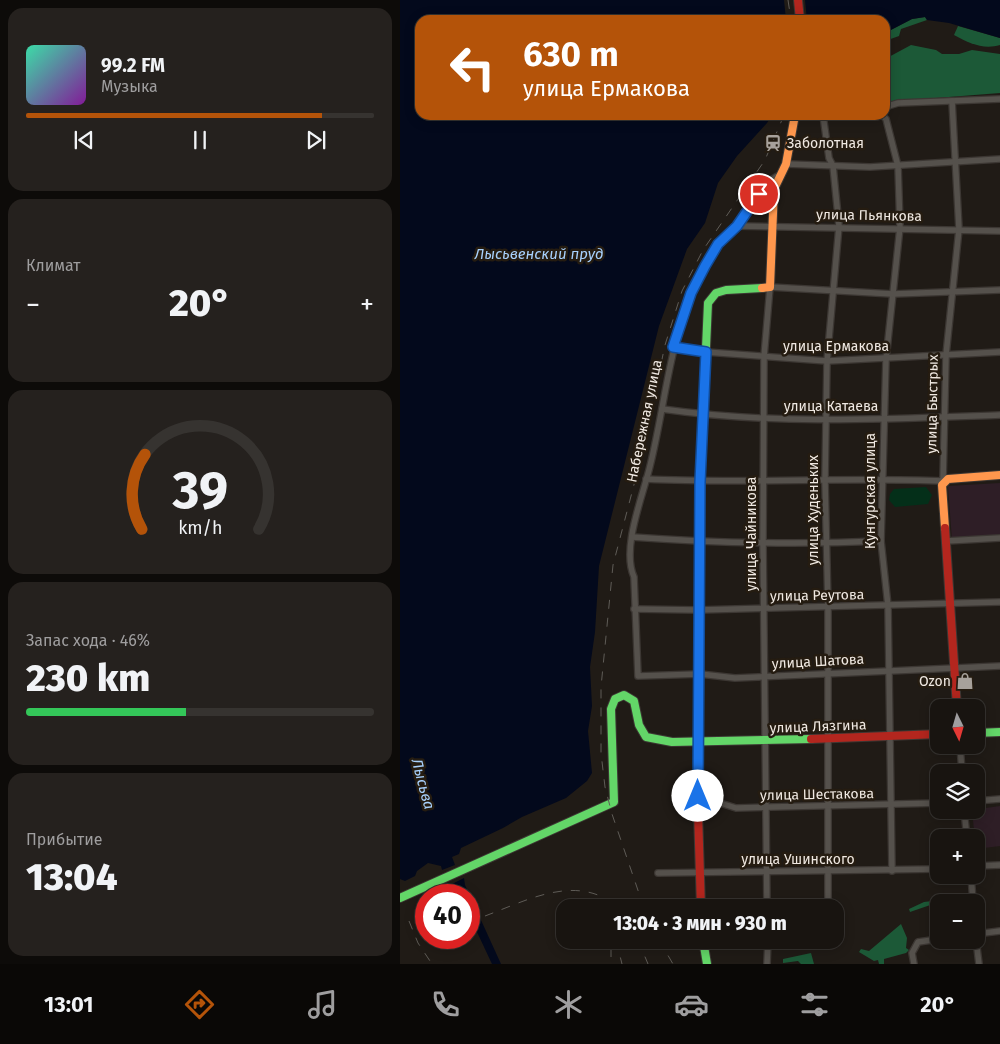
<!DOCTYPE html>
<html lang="ru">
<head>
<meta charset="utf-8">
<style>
  :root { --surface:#181410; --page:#25211e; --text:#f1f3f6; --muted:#9f9e9f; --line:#363330; --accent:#b45309 }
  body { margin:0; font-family:"Fira Sans",sans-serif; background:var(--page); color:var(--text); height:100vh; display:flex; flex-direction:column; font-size:19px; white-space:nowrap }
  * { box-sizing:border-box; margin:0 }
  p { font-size:16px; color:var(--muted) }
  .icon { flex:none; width:28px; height:28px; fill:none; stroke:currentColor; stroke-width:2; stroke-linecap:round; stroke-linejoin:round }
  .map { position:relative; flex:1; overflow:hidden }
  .side { display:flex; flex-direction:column; gap:8px; padding:8px; background:#0d0b09; width:400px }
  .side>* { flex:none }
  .hud { position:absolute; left:15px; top:15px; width:475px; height:105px; border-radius:15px; box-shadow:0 2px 12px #0003,0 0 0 1px var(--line); background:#b45309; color:#fff; overflow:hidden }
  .needle { width:32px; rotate:175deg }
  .fabs { position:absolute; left:530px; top:699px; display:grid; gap:10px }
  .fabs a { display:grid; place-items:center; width:55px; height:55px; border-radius:10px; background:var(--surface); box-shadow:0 2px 12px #0003,0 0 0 1px var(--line); font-size:25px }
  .speed { position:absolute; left:15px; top:884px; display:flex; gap:10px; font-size:25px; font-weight:700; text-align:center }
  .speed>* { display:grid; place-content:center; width:65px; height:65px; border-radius:50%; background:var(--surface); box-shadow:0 2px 12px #0003,0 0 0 1px var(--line); line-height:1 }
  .speed .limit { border:8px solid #d22; background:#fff; color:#111 }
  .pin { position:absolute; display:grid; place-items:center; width:42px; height:42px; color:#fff; margin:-21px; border:2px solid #fff; border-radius:50%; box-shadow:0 1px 5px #0007 }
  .me { position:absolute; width:55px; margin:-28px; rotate:0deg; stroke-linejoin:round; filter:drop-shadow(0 0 4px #0008) }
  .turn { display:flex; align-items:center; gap:18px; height:105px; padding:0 25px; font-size:22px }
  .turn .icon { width:65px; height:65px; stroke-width:2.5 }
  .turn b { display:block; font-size:35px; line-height:42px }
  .big { font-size:38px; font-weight:800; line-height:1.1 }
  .side .card { flex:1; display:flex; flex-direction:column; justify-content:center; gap:8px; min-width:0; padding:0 18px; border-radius:15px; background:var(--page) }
  .side .dial { align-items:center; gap:0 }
  .dial svg { height:130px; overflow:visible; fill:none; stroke:var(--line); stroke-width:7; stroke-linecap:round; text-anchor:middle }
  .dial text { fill:var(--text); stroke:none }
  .song { display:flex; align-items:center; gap:15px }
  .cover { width:60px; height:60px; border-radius:8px; background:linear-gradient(135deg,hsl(160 70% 55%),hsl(290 70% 35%)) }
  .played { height:5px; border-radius:2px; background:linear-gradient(90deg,var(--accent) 85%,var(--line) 85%) }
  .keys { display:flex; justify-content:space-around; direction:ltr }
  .heat { display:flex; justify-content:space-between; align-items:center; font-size:28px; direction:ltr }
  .charge { height:8px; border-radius:4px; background:linear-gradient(90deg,#34c759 46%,var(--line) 0) }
  .trip { position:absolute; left:156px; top:899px; width:288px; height:50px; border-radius:15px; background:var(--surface); box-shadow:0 2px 12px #0003,0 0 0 1px var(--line); font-weight:800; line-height:50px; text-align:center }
  .menu { display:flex; height:80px; justify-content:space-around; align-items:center; background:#0a0806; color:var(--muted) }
  .menu .icon { width:35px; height:35px }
  .menu .selected { color:var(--accent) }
  .menu b { font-size:22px; color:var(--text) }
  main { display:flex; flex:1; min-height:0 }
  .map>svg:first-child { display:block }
  .education { fill:#2e1e26 }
  .green { fill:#042f19 }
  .forest { fill:#1c5937 }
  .water { fill:#03091c }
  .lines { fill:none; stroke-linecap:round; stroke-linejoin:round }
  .street-casing { stroke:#3c3733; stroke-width:8 }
  .fast-casing { stroke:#3c3733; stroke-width:10 }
  .slow-casing { stroke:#3c3733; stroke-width:10 }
  .jam-casing { stroke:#3c3733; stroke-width:10 }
  .street { stroke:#55514c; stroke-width:5.5 }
  .fast { stroke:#63d668; stroke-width:8 }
  .slow { stroke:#ff974d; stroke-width:8 }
  .jam { stroke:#b3261e; stroke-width:8 }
  .rail { stroke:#5f5c57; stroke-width:1; stroke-dasharray:9 9; stroke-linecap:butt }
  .route-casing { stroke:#114b97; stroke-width:12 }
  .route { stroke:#1a73e8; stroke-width:9 }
  .labels { text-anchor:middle; stroke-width:5; stroke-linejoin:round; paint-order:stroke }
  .poi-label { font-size:14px; fill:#f0e9e2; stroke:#251c11; text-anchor:start }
  .street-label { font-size:14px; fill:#f0e9e2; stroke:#251c11 }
  .water-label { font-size:15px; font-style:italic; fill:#a8d1fd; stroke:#251c11 }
</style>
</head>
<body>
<main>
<section class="side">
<div class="card">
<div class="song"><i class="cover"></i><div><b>99.2 FM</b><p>Музыка</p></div></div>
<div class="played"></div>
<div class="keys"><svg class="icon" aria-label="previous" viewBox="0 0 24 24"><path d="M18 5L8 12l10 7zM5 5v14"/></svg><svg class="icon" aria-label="pause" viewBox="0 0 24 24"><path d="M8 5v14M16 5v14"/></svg><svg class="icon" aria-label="next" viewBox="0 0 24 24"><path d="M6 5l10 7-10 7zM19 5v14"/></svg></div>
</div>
<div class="card"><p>Климат</p>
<div class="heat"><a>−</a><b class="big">20°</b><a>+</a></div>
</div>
<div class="card dial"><svg viewBox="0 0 100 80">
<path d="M14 69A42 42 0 1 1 86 69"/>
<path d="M14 69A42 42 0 0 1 16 23" stroke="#b45309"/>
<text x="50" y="56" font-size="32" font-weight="700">39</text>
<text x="50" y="72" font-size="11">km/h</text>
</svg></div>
<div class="card"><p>Запас хода · 46%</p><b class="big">230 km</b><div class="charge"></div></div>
<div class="card"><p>Прибытие</p><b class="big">13:04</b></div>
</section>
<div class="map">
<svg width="600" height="964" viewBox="0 0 600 964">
  <rect width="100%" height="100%" fill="#201b16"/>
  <g class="education">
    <polygon points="600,483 600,536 552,540 548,486"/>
    <polygon points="600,806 600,846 576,849 572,810"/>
  </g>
  <polygon class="green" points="526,487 532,495 528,504 495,507 489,500 490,494 494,489"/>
  <g class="forest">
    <polygon points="525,17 527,20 501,29 499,36 485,41 485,33 512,19"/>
    <path d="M558 26 600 38V45C583 50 569 43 554 35Z"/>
    <polygon points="511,45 536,50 542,54 559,54 572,50 600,54 600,93 485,102 485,59"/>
    <polygon points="565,897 564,901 539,902 510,912 509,909 524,902"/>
    <polygon points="501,924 507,938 506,948 509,950 506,953 484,959 484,964 479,964 478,960 474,961 459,952 461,949 469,951"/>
    <polygon points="411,953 414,964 401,964 398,961 383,963 383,959"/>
  </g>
  <g class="water">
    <polygon points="0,0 384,0 386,20 20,20 20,115 372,115 367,123 337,156 318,183 305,223 287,249 259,326 199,566 195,632 190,667 192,706 188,731 192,773 187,781 166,798 122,817 103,828 61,848 59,854 52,857 55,865 42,870 41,866 28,863 17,871 15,876 5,881 0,879"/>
    <polygon points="405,0 600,0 600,38 549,23 527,20 525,17 512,19 485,33 485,20 407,20"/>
    <polygon points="64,878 65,885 101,964 92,964 69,915 69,895 59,895 52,884"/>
  </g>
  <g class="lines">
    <g class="street-casing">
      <g id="street">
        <polyline points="485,107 498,103 600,99"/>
        <polyline points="423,115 429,158 433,166 439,226 427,361 425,480 428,607 428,908"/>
        <polyline points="482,115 486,119 498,166 500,227 486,359 481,541 488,606 492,871"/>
        <polyline points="386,164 470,167 600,159"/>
        <path d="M380 175C361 182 350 208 339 223 333 232 323 237 318 245 270 312 269 390 250 466 243 496 221 548 234 577L238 676 300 674 335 678 600 666"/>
        <polyline points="337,226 600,231"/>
        <polyline points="273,347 306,352 427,361 600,352"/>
        <path d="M262 409C373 425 488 419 600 415"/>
        <path d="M246 479C345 484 444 477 543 481L546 355 559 229 552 101"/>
        <path d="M232 537C315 543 398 545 481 541"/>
        <polyline points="546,541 600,538"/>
        <polyline points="234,609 298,610 600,602"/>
        <polyline points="560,745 562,772"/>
        <polyline points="298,796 336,808 539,803"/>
        <polyline points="576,801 600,799"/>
        <polyline points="564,810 567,838"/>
        <polyline points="576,866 600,865"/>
        <polyline points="258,873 539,869"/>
        <polyline points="571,875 573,902"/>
        <polyline points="367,908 363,543 364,357 370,287 493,294 600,290"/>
        <polyline points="576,934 600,931"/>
        <polyline points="576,940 579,964"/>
        <polyline points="367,964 368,940"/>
        <polyline points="514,964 512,953 518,942 539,939"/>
      </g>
    </g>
    <g class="fast-casing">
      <g id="fast">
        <polyline points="299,714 300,482 308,303 316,293 326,290 362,288"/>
        <polyline points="576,733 600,732"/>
        <polyline points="0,898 214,802 211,709 215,699 224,695 234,701 239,725 246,737 272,742 411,739"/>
        <polyline points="303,940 307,964"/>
      </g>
    </g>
    <g class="slow-casing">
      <g id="slow">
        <polyline points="362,288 370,287 374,189 386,164 395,115"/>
        <polyline points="545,528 542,485 548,479 600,475"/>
      </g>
    </g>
    <g class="jam-casing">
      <g id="jam">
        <polyline points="398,0 400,20"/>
        <polyline points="545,528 557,708"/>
        <polyline points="299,714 298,812 301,908"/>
        <polyline points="411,739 539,734"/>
      </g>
    </g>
    <use href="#street" class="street"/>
    <use href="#fast" class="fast"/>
    <use href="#slow" class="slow"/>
    <use href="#jam" class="jam"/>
    <g class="rail">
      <polyline points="388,0 391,20"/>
      <polyline points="244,908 212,814 205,787 201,753 201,687 213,565 242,454 265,345 282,291 303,250 365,160 384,115"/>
      <path d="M85 916C128 900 178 872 219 908"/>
      <polyline points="9,921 18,943 32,964"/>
      <polyline points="216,940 222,964"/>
      <polyline points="238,940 248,964"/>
      <polyline points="259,940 273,964"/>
      <polyline points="211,948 211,964"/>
    </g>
  </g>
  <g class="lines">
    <g class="route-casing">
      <polyline id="route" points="298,796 300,482 306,352 273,347 291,293 305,266 318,244 337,226 359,194"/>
    </g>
    <use href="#route" class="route"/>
  </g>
  <defs>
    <g id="station-bare" transform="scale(1.35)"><path d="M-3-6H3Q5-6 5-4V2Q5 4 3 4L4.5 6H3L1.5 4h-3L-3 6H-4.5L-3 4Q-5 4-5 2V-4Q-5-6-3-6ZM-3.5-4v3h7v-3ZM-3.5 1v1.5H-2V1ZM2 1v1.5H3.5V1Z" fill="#a7a19b" stroke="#251c11" stroke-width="2.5" paint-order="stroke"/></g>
    <g id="shop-bare" transform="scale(1.35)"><path d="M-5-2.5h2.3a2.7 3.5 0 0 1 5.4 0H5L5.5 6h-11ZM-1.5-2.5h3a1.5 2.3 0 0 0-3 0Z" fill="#a7a19b" stroke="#251c11" stroke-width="2.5" paint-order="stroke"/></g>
  </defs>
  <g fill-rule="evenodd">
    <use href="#station-bare" x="373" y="143"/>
    <use href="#shop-bare" x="565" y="681"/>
  </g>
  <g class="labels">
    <g class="poi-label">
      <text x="387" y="148">Заболотная</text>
      <text x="551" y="686" text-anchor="end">Ozon</text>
    </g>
    <g class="street-label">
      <text transform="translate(469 215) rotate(1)" y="5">улица Пьянкова</text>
      <text x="436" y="351">улица Ермакова</text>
      <text transform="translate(532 404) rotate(-89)" y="5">улица Быстрых</text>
      <text x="431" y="411">улица Катаева</text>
      <text transform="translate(244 421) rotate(-78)" y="5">Набережная улица</text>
      <text transform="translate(470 491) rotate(-90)" y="5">Кунгурская улица</text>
      <text transform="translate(413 510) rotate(-90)" y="5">улица Худеньких</text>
      <text transform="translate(351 534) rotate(-90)" y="5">улица Чайникова</text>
      <text transform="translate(417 595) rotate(-1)" y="5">улица Реутова</text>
      <text transform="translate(418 661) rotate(-3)" y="5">улица Шатова</text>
      <text transform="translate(418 726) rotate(-2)" y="5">улица Лязгина</text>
      <text transform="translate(417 794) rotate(-1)" y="5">улица Шестакова</text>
      <text x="398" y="864">улица Ушинского</text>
    </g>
    <g class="water-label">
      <text x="139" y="259">Лысьвенский пруд</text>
      <text transform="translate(23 784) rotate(75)" y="5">Лысьва</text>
    </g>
  </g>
</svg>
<div class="fabs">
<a><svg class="needle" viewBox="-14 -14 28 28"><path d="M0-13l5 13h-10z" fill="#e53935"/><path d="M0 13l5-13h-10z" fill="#9f9e9f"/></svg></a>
<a><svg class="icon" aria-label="layers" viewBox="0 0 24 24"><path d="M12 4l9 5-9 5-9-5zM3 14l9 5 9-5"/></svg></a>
<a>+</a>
<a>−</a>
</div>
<div class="speed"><div class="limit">40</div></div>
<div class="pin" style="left:359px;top:194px;background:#d93025"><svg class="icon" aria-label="arrive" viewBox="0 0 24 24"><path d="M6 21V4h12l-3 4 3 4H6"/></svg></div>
<svg class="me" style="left:298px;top:796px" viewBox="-20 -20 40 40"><circle r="19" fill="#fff"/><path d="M0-13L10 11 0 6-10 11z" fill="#1a73e8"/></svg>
<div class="trip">13:04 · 3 мин · 930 m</div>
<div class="hud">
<div class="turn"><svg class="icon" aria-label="left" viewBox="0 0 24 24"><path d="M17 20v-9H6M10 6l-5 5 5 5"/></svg><div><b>630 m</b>улица Ермакова</div></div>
</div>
</div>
</main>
<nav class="menu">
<b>13:01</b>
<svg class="icon selected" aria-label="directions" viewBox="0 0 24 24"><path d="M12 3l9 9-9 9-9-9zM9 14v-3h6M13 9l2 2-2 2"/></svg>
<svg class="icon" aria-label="music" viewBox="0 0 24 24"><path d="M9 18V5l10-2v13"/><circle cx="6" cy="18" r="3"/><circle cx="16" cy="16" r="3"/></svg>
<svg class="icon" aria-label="phone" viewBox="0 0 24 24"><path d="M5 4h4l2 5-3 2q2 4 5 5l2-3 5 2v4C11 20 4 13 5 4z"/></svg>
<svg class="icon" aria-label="climate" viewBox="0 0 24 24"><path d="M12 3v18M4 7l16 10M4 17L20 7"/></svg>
<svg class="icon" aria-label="car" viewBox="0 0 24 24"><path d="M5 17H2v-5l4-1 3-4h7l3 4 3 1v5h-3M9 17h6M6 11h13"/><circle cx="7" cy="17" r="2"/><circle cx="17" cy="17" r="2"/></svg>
<svg class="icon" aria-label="filters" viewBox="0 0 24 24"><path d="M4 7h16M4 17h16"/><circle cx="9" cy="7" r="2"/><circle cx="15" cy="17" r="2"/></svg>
<b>20°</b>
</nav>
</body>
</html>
